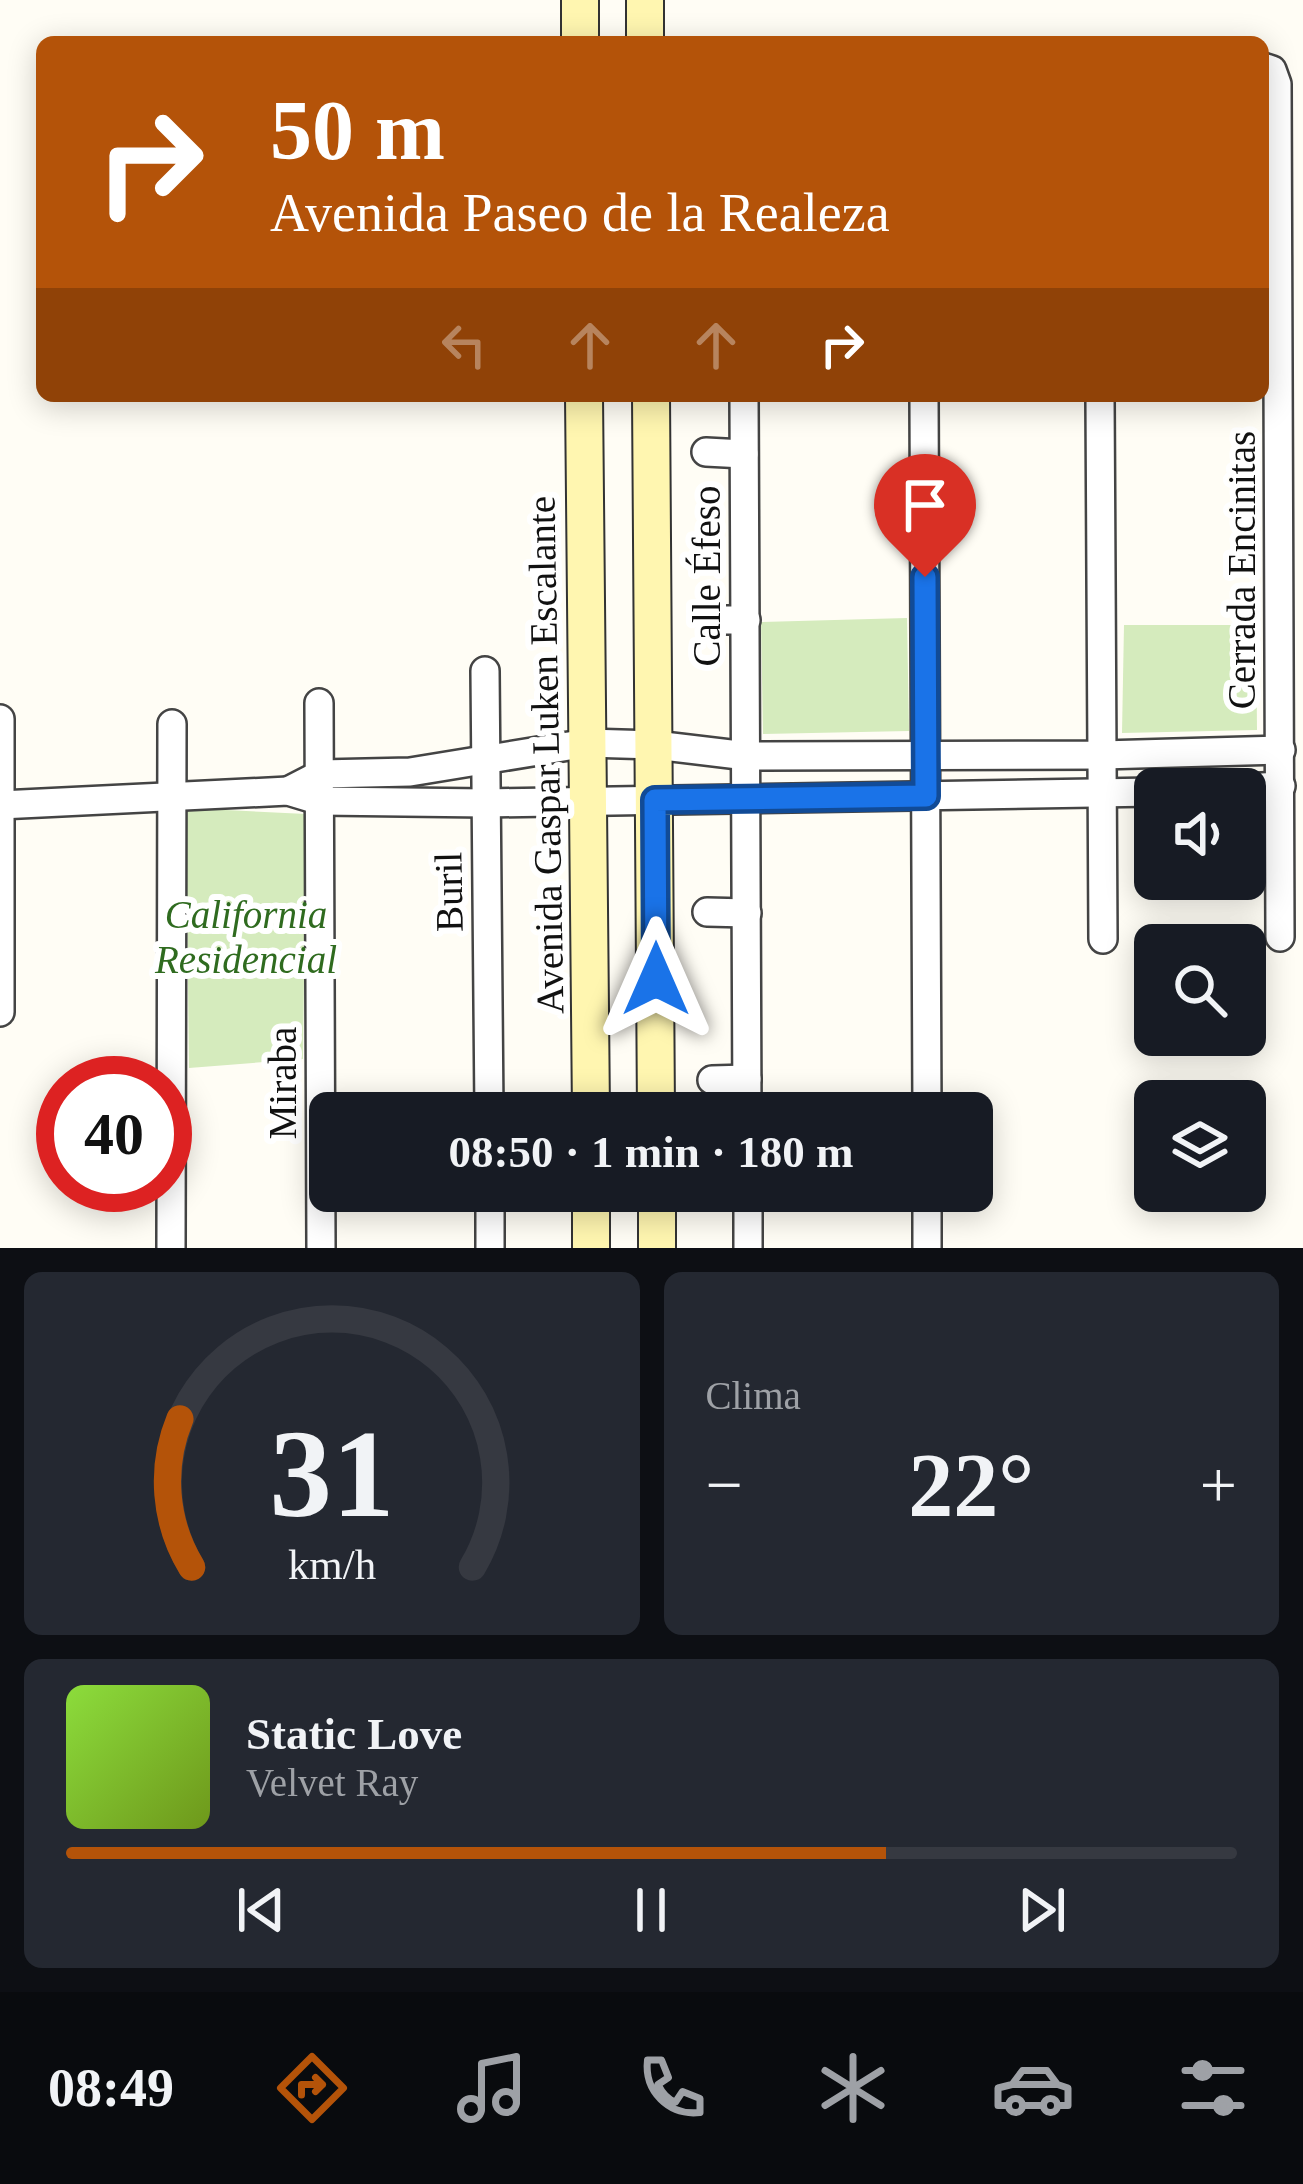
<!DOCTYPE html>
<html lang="es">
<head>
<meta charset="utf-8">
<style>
  :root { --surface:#171b24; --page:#242831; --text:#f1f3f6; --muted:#9ea1a6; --line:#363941; --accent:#b45309 }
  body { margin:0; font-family:"Times New Roman",serif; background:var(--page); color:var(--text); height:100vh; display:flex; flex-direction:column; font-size:45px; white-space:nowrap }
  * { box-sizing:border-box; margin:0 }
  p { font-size:39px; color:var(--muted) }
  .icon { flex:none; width:66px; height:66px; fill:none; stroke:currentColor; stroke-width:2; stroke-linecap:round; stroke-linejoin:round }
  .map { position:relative; height:1248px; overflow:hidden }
  .drawer { display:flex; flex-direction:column; gap:24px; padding:24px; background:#0d0f14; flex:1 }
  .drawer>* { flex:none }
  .guide { position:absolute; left:36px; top:36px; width:1233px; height:366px; border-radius:18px; box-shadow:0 6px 30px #0003; background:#b45309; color:#fff; overflow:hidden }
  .buttons { position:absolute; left:1134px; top:768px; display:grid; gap:24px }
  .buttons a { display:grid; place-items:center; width:132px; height:132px; border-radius:18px; background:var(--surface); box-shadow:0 6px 30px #0003; font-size:60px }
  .speed { position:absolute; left:36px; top:1056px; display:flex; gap:24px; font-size:60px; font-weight:700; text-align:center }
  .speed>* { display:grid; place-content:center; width:156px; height:156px; border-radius:50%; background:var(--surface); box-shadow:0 6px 30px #0003; line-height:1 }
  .speed .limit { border:18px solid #d22; background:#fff; color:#111 }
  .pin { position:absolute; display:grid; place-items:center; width:102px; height:102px; color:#fff; margin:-123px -51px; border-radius:50% 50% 50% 0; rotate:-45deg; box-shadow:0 0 12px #0007 }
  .pin .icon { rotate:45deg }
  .me { position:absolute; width:132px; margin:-66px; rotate:0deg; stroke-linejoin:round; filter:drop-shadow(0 0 9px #0008) }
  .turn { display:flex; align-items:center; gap:42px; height:252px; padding:0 36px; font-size:54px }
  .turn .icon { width:156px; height:156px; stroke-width:2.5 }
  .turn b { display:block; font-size:84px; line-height:102px }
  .lanes { display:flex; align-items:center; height:114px; padding:0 36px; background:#0003; justify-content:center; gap:60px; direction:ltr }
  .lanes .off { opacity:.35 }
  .big { font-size:90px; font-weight:700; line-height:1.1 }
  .drawer .tile { flex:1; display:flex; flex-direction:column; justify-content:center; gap:18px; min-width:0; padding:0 42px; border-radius:18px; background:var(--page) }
  .drawer .dial { align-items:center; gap:0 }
  .dial svg { height:312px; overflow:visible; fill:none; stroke:var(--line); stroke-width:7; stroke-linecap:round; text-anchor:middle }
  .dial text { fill:var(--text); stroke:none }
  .song { display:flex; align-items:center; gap:36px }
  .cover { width:144px; height:144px; border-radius:18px; background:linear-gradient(135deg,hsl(90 70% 55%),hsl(80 70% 35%)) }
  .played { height:12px; border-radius:6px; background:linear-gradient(90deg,var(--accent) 70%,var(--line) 70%) }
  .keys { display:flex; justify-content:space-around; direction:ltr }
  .heat { display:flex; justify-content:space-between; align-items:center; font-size:66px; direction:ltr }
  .drawer .tiles { flex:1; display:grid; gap:24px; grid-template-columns:1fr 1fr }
  .tile:last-child { grid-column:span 2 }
  .trip { position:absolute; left:309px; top:1092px; width:684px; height:120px; border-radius:18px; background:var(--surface); box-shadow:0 6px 30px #0003; font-weight:700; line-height:120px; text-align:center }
  .tabs { display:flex; height:192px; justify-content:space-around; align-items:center; background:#090b0e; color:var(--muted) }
  .tabs .icon { width:84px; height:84px }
  .tabs .selected { color:var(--accent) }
  .tabs b { font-size:54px; color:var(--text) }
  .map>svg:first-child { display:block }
  .green { fill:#d5ebbd }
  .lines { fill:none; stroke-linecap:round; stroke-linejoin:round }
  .street-casing { stroke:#444; stroke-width:32 }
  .secondary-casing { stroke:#333; stroke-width:40 }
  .street { stroke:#fff; stroke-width:27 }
  .secondary { stroke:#fff6b0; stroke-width:36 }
  .route-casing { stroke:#114b97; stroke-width:30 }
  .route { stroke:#1a73e8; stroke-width:21 }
  .labels { text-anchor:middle; stroke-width:12; stroke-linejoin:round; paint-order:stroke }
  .street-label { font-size:39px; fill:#111; stroke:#fff }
  .park-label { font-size:39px; font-style:italic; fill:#2f6b1f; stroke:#fff }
</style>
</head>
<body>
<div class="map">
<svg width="1303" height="1248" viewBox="0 0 1303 1248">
  <rect width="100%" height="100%" fill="#fffdf5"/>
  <g class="green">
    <polygon points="907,618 909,731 763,734 761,622"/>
    <polygon points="1124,625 1256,625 1257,730 1122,733"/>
    <polygon points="186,808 306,814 303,1059 189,1068"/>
  </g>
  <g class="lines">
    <g class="street-casing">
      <g id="street">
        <polyline points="1263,67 1272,70 1277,84 1280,937"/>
        <polyline points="744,396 747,1113"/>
        <polyline points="924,396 927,1113"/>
        <polyline points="1100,396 1103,939"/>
        <polyline points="706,452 744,454"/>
        <polyline points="709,620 746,620"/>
        <polyline points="485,671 489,1113"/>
        <polyline points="319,703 321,1248"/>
        <polyline points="0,719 0,1012"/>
        <polyline points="1216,789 1281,786"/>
        <polyline points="288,791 321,774 410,772 587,743 655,745 747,756 1102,755 1281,750"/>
        <polyline points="0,805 288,791 321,801 486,803 1155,792"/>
        <polyline points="707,912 747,913"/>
        <polyline points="712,1080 747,1079"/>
        <polyline points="490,1191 490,1248"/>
        <polyline points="748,1191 748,1248"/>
        <polyline points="927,1191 927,1248"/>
        <polyline points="171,1248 172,724"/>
      </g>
    </g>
    <g class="secondary-casing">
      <g id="secondary">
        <polyline points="580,0 580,42"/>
        <polyline points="645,0 645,42"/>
        <polyline points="584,396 591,1113"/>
        <polyline points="651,396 656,1113"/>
        <polyline points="591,1191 591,1248"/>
        <polyline points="657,1191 657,1248"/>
      </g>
    </g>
    <use href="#street" class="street"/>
    <use href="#secondary" class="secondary"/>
  </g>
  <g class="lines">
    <g class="route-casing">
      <polyline id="route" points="656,979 655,800 926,796 925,577"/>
    </g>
    <use href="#route" class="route"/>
  </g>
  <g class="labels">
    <g class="street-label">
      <text transform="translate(1241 570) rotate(-90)" y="14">Cerrada Encinitas</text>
      <text transform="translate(706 576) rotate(-90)" y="14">Calle Éfeso</text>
      <text transform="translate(545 755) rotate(-91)" y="14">Avenida Gaspar Luken Escalante</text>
      <text transform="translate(448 892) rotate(-91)" y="14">Buril</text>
      <text transform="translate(282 1083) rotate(-90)" y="14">Miraba</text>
    </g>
    <g class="park-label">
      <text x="246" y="928">California<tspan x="246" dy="45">Residencial</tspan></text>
    </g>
  </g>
</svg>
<div class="buttons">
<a><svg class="icon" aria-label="sound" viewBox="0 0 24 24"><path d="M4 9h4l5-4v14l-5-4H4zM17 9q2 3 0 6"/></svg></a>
<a><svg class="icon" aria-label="search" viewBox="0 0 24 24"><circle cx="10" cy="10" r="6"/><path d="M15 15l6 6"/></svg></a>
<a><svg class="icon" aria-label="layers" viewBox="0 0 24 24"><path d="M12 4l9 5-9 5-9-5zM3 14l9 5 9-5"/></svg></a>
</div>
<div class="speed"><div class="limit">40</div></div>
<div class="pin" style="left:925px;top:577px;background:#d93025"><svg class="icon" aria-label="arrive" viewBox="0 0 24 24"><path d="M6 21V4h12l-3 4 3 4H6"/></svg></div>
<svg class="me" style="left:656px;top:979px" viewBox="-20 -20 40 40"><path d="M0-17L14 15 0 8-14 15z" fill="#1a73e8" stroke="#fff" stroke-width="4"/></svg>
<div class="trip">08:50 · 1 min · 180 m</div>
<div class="guide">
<div class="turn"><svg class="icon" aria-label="right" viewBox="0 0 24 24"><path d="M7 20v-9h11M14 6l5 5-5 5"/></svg><div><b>50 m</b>Avenida Paseo de la Realeza</div></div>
<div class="lanes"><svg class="icon off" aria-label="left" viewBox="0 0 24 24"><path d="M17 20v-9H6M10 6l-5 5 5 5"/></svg><svg class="icon off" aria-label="ahead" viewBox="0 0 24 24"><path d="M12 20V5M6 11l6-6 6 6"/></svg><svg class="icon off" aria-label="ahead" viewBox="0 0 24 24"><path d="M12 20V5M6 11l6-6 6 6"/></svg><svg class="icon" aria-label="right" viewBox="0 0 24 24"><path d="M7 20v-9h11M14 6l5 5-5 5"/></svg></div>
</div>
</div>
<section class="drawer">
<div class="tiles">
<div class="tile dial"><svg viewBox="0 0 100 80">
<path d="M14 69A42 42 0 1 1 86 69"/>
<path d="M14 69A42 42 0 0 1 11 31" stroke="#b45309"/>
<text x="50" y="56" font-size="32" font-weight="700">31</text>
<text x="50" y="72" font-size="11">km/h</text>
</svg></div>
<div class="tile"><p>Clima</p>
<div class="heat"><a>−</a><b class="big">22°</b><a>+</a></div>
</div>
<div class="tile">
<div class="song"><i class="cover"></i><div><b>Static Love</b><p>Velvet Ray</p></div></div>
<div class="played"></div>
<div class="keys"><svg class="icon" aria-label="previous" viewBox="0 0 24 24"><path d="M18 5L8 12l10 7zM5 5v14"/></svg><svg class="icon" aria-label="pause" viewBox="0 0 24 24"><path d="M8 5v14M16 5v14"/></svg><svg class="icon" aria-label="next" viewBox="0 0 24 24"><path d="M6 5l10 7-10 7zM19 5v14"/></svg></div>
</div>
</div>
</section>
<nav class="tabs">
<b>08:49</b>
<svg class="icon selected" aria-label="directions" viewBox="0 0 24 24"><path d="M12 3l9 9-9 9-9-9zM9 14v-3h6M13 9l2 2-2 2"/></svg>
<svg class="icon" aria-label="music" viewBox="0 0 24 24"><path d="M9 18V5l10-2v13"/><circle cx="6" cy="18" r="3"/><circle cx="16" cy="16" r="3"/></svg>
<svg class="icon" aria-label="phone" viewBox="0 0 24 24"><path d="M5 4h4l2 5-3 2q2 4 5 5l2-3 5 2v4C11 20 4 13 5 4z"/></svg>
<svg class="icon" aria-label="climate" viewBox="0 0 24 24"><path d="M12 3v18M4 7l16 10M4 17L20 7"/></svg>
<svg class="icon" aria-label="car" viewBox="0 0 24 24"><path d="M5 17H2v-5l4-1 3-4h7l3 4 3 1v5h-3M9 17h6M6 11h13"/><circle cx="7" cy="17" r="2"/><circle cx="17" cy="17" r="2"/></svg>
<svg class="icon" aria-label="filters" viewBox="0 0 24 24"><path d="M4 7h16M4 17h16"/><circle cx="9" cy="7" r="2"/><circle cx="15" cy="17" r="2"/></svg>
</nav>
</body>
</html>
